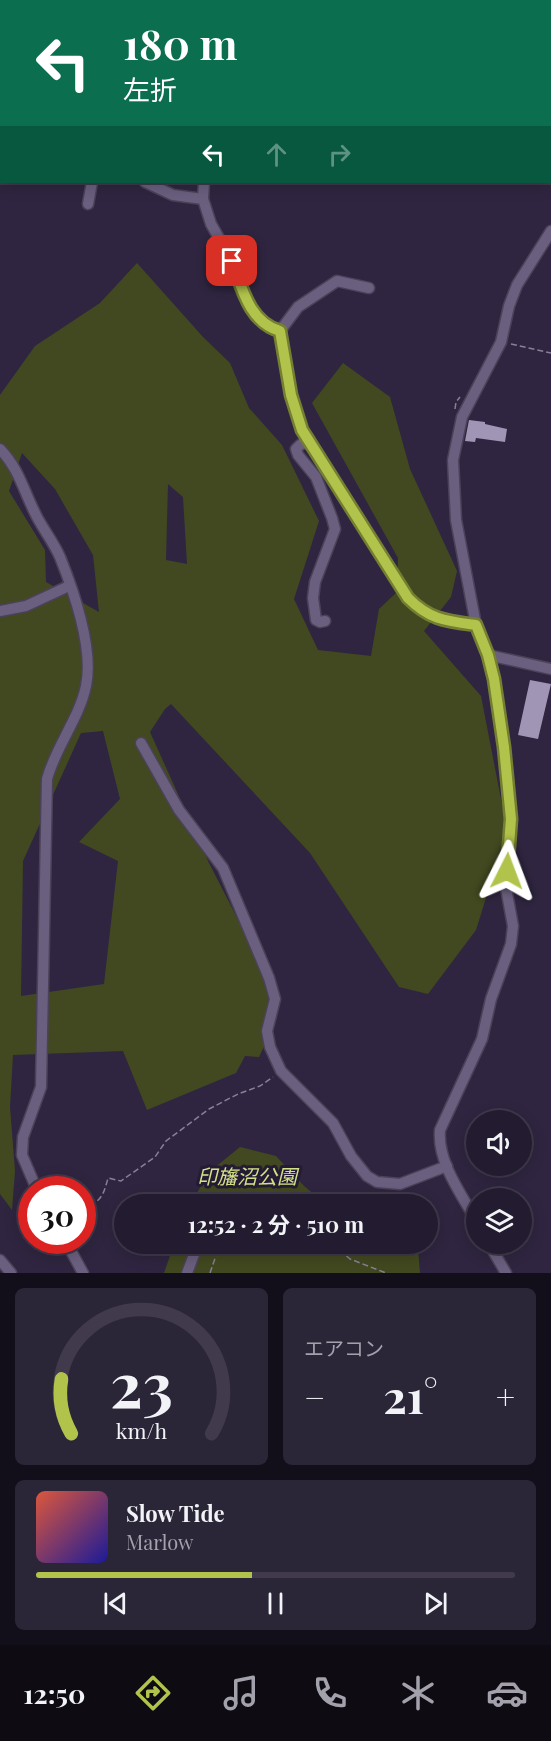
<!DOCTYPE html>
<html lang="ja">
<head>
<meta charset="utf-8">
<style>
  :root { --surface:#231c30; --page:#2b2538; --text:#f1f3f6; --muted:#a3a1ab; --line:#403a4c; --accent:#b2c34c }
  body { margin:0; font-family:"Playfair Display","Noto Sans JP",serif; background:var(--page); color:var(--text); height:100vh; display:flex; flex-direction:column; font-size:22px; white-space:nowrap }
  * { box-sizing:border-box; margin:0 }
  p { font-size:20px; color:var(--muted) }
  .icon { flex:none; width:33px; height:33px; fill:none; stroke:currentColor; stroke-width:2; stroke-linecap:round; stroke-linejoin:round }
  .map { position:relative; height:1273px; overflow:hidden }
  .panel { display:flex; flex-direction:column; gap:15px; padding:15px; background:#130f1a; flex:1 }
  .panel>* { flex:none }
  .top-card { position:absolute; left:0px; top:0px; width:552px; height:183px; box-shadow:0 3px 15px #0003,0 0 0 2px var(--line); background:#0b6e4f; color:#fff; overflow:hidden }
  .controls { position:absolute; left:466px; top:1110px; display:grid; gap:12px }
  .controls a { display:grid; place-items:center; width:66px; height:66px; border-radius:50%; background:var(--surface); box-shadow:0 3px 15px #0003,0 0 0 2px var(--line); font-size:30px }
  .speed { position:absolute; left:18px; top:1176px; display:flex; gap:12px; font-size:30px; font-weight:700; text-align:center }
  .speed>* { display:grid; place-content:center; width:78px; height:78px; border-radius:50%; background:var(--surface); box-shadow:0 3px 15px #0003,0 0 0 2px var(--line); line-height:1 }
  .speed .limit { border:9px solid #d22; background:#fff; color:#111 }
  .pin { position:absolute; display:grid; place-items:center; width:51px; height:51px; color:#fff; margin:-26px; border-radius:12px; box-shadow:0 3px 9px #0006 }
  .me { position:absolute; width:66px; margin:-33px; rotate:3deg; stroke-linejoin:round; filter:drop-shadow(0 0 4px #0008) }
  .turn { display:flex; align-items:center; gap:21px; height:126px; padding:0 24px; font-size:27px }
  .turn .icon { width:78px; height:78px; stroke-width:2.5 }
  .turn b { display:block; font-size:42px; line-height:51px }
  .lanes { display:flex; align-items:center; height:57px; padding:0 24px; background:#0003; justify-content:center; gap:30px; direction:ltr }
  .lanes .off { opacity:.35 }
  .big { font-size:45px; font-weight:700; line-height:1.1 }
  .panel .tile { flex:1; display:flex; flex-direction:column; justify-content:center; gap:9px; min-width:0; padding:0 21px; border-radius:9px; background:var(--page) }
  .panel .dial { align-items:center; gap:0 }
  .dial svg { height:156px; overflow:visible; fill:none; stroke:var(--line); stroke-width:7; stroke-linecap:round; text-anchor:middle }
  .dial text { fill:var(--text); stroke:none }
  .song { display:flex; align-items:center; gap:18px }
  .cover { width:72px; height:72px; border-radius:9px; background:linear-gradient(135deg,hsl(10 70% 55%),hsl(240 70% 35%)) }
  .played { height:6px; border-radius:3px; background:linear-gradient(90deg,var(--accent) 45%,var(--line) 45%) }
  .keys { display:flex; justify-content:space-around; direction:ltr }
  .heat { display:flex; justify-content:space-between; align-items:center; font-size:33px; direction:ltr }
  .panel .tiles { flex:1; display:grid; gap:15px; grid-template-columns:1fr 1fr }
  .tile:last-child { grid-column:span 2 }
  .trip { position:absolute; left:114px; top:1194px; width:324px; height:60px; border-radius:30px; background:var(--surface); box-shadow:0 3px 15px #0003,0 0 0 2px var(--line); font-weight:700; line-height:60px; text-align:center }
  .dock { display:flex; height:96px; justify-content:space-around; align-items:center; background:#0e0b13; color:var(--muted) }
  .dock .icon { width:42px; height:42px }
  .dock .selected { color:var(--accent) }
  .dock b { font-size:27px; color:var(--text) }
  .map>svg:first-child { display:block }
  .green { fill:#424920; fill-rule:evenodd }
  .building { fill:#a195b6 }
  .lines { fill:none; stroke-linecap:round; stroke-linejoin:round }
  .service-casing { stroke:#4b4259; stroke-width:8 }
  .minor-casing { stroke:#4b4259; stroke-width:13 }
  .path { stroke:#888097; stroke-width:1.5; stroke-dasharray:6 3; stroke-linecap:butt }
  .service { stroke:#6a5f7e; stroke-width:5 }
  .minor { stroke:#6a5f7e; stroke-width:10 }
  .route-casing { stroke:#747f31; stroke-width:15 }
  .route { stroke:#b2c34c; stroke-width:10 }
  .labels { text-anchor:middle; stroke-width:6; stroke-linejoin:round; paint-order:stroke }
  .park-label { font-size:20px; font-style:italic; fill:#d2e286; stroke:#251b35 }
</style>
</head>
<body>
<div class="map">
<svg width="551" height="1273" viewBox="0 0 551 1273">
  <rect width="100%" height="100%" fill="#2f2540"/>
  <g class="green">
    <path d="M137 263 203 337 230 363 249 408 282 445 319 521 294 599 318 650 371 656 379 609 397 592 398 558 312 403 343 363 390 397 410 469 457 571 451 597 424 631 481 696 507 830 476 930 428 994 399 987 310 853 171 704 165 709 150 732 209 863 263 968 277 1018 259 1057 245 1056 236 1073 147 1110 123 1051 13 1055 10 1107 15 1171 12 1210 0 1194V395L35 346 100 303ZM22 453 55 489 93 555 99 612 46 582 45 550 9 491ZM168 484 183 497 187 564 166 560ZM103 731 120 799 79 842 118 861 104 984 21 996 23 861 81 733Z"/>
    <polygon points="240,1147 276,1156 304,1186 326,1204 191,1204 208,1173"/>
    <polygon points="174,1244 382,1244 418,1249 420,1273 164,1273"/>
  </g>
  <g class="building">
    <polygon points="469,420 485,422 485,424 507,429 505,442 476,438 475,442 465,441"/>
    <polygon points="530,680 551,684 538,739 518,735"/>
  </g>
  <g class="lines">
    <g class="service-casing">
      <g id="service">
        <polyline points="407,2 407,0"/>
        <polyline points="475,2 480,0"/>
        <polyline points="550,139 551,139"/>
      </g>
    </g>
    <g class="minor-casing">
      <g id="minor">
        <polyline points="0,90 2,89"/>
        <polyline points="0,107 2,115"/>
        <polyline points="0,155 2,147"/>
        <path d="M145 182 173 195 203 199 211 224 232 261 250 307 260 320 270 328 280 331 291 395 302 430 408 598C430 620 446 621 476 625"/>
        <polyline points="203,199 204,182"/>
        <polyline points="88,204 92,182"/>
        <polyline points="280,331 298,307 337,281 369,288"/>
        <polyline points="308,441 300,445 296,449 298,455 316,477 332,518 335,529 315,582 313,598 316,620 320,622 325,621"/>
        <path d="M0 449C19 469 23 489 35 513 42 528 53 541 60 557 74 592 94 648 86 686 79 719 56 746 47 779L41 1087 23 1137 22 1155 37 1190"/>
        <polyline points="0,611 26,606 69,586"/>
        <polyline points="488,655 551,669"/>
        <polyline points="141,743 179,810 223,868 251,935 269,978 275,999 267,1031 270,1047 281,1071 333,1123 351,1156 367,1176 377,1182 400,1184 447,1166"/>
        <polyline points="235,1204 259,1201"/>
        <path d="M477 1222C462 1195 437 1162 440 1130L482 1039 491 999 511 944 513 926 506 888 511 819 504 747 494 679 488 655 476 625 456 520 453 460 462 417 501 342 509 306 517 285 551 231"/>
        <polyline points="65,1240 83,1273"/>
        <polyline points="489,1244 506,1273"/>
        <polyline points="0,1260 11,1273"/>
        <polyline points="187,1273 198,1244"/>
      </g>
    </g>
    <g class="path">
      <polyline points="92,2 92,0"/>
      <polyline points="511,344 551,353"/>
      <polyline points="455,409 456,402 460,397"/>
      <path d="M82 1210C101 1201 103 1197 108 1178L121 1181 155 1157 166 1141 209 1109 238 1094 260 1086 273 1077"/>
      <polyline points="333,1244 350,1259 386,1273"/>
      <polyline points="210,1273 220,1244"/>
    </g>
    <use href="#service" class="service"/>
    <use href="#minor" class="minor"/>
  </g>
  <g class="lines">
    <g class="route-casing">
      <path id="route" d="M232 261C242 288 249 322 280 331L291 395 302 430 408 598C430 620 446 621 476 625L488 655 494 679 504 747 511 819 507 871"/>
    </g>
    <use href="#route" class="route"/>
  </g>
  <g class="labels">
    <g class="park-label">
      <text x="247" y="1184">印旛沼公園</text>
    </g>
  </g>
</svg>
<div class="controls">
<a><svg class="icon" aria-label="sound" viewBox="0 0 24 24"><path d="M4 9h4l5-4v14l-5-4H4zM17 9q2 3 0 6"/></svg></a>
<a><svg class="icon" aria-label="layers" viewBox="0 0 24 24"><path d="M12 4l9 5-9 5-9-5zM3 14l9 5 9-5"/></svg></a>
</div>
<div class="speed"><div class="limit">30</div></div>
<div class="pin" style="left:232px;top:261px;background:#d93025"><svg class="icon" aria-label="arrive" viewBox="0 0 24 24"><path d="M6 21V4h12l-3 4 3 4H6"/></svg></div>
<svg class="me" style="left:507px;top:871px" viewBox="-20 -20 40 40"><path d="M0-17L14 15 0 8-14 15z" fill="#b2c34c" stroke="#fff" stroke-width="4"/></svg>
<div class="trip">12:52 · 2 分 · 510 m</div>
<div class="top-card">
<div class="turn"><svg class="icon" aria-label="left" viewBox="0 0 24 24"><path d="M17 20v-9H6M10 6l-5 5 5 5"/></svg><div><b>180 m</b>左折</div></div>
<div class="lanes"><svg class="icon" aria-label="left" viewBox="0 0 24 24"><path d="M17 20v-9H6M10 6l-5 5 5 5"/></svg><svg class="icon off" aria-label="ahead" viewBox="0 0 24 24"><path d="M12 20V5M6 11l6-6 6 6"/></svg><svg class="icon off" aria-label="right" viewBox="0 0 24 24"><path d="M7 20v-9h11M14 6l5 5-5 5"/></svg></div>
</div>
</div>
<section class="panel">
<div class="tiles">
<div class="tile dial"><svg viewBox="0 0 100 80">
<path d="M14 69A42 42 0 1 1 86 69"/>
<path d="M14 69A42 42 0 0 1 9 41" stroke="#b2c34c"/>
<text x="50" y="56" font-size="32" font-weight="700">23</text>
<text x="50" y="72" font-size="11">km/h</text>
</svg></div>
<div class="tile"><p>エアコン</p>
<div class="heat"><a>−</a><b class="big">21°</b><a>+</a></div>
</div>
<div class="tile">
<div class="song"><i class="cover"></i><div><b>Slow Tide</b><p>Marlow</p></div></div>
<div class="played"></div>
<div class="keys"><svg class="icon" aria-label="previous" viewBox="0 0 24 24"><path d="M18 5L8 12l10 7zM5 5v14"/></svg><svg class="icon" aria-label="pause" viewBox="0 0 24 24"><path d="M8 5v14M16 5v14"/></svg><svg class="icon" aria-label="next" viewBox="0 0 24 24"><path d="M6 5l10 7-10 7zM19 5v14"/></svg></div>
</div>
</div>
</section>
<nav class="dock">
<b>12:50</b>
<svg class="icon selected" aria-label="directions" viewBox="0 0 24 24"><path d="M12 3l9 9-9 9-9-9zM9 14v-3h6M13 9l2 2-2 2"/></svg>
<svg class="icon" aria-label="music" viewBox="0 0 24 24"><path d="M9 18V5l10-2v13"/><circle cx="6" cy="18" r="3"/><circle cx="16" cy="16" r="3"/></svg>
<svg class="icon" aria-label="phone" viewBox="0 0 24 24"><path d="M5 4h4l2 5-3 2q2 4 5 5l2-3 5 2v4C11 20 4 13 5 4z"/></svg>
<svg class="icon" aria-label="climate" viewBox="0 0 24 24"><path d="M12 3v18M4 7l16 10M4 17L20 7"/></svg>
<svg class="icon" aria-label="car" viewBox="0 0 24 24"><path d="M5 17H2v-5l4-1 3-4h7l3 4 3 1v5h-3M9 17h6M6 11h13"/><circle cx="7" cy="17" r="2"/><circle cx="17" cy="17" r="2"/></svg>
</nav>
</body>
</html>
